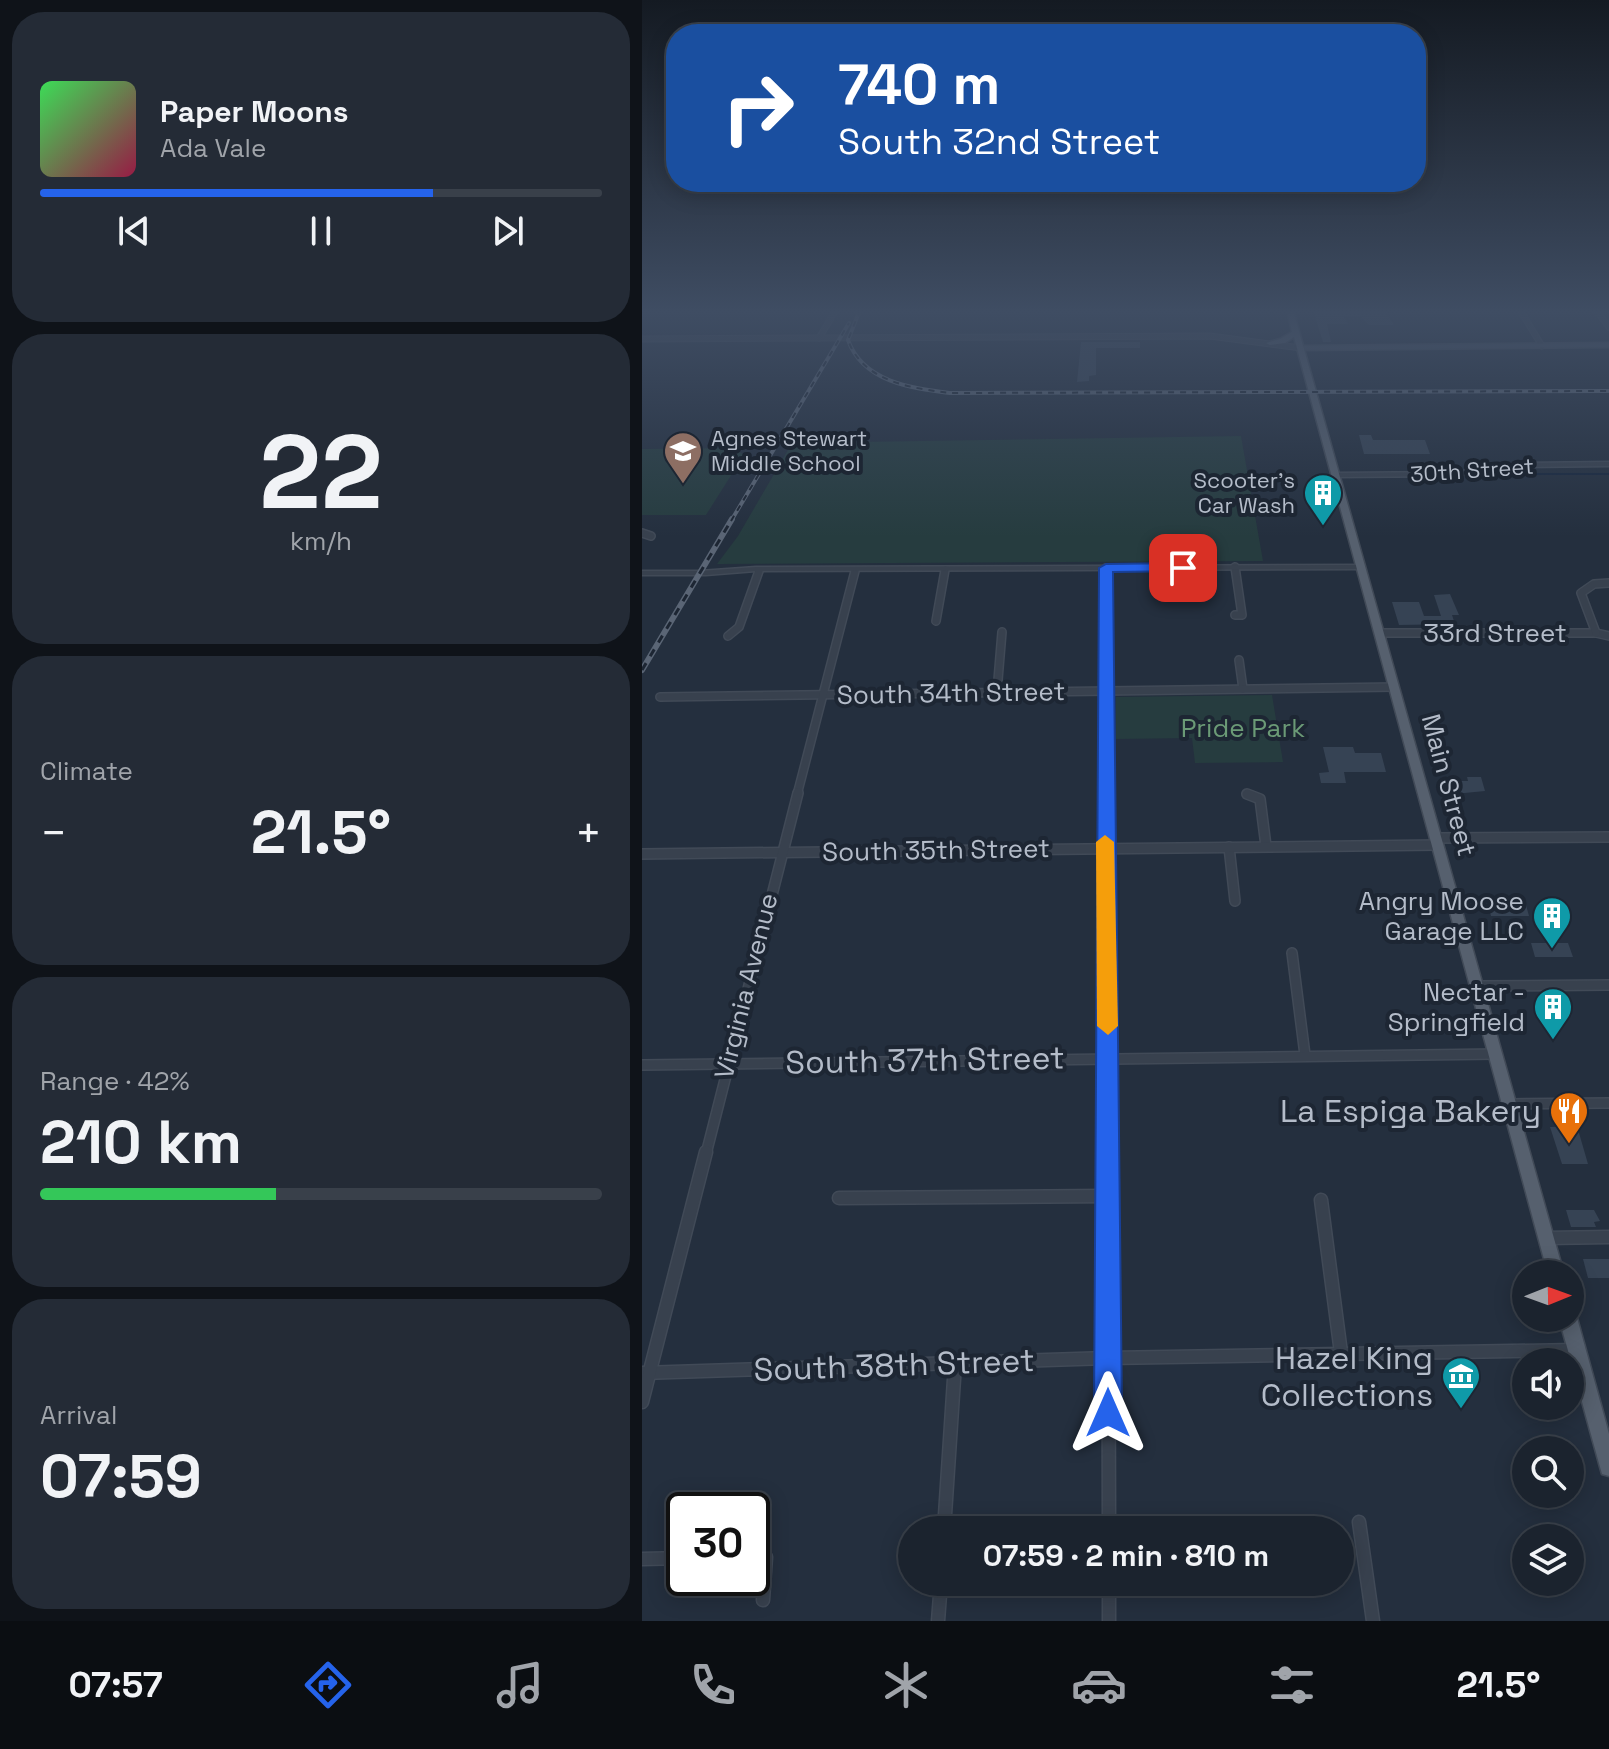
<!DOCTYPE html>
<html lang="en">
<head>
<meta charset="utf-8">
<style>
  :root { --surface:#1b232e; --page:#242b36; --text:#f1f3f6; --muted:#a0a4aa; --line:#39404a; --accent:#2563eb }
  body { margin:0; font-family:"Space Grotesk",sans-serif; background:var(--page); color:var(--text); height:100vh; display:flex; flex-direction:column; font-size:30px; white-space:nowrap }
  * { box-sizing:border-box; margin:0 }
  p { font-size:26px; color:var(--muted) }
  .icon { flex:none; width:44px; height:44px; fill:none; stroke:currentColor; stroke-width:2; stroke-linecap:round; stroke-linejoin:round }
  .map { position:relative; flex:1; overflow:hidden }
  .sheet { display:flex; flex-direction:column; gap:12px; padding:12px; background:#0f1319; width:642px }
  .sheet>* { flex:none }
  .banner { position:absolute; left:24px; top:24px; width:760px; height:168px; border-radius:32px; box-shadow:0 4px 20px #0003,0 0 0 2px var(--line); background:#1a4fa0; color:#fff; overflow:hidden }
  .needle { width:52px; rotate:89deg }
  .controls { position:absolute; left:870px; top:1260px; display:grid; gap:16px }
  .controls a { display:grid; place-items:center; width:72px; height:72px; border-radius:50%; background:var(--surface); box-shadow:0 4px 20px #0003,0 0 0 2px var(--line); font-size:40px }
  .speed { position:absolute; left:24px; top:1492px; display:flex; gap:16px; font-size:40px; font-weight:700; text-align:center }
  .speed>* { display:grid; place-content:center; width:104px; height:104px; border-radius:50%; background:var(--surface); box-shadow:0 4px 20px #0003,0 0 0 2px var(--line); line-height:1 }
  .speed .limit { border:4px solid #111; border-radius:12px; background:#fff; color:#111 }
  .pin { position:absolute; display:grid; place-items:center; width:68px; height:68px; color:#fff; margin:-34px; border-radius:16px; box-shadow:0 4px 12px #0006 }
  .me { position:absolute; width:88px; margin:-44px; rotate:0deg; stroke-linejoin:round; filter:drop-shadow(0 0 6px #0008) }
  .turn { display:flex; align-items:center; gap:28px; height:168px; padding:0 40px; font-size:36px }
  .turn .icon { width:104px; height:104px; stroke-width:2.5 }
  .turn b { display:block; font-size:56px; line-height:68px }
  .big { font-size:60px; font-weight:700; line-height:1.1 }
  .sheet .tile { flex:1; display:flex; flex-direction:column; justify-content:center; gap:12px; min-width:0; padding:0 28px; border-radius:32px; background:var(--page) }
  .sheet .dial { align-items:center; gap:0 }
  .dial b { font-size:104px; line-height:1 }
  .song { display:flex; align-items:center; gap:24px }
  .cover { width:96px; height:96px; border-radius:12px; background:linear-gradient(135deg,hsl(130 70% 55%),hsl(340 70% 35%)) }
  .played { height:8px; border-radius:4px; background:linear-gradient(90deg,var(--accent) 70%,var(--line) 70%) }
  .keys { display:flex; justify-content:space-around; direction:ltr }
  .heat { display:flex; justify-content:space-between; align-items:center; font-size:44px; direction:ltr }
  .charge { height:12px; border-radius:6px; background:linear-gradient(90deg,#34c759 42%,var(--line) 0) }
  .trip { position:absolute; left:256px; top:1516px; width:456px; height:80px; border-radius:40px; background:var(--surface); box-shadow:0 4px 20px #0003,0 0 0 2px var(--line); font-weight:700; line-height:80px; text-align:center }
  .tabs { display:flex; height:128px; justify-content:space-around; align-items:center; background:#0b0e12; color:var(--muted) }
  .tabs .icon { width:56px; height:56px }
  .tabs .on { color:var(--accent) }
  .tabs b { font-size:36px; color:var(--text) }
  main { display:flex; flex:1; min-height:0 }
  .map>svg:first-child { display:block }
  .green { fill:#263c3f }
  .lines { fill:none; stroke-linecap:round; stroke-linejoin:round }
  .stream { stroke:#17263c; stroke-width:2 }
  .building { fill:#364354 }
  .minor-far3-casing { stroke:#414a57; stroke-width:7 }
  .minor-far2-casing { stroke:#414a57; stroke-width:10 }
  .minor-far1-casing { stroke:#414a57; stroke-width:12 }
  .minor-casing { stroke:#414a57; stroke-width:15 }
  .tertiary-casing { stroke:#414a57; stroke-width:3 }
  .secondary-casing { stroke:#414a57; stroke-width:3 }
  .primary-casing { stroke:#414a57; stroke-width:3 }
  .minor-far3 { stroke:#38414e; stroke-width:5 }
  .minor-far2 { stroke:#38414e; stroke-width:7 }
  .minor-far1 { stroke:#38414e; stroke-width:9 }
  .minor { stroke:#38414e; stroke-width:12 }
  .tertiary { fill:#38414e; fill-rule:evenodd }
  .secondary { fill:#465061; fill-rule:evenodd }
  .primary { fill:#56606e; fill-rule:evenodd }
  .rail-far1-casing { stroke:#5a6575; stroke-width:4 }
  .rail-casing { stroke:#5a6575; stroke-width:6 }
  .rail-far1 { stroke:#1d2633; stroke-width:2; stroke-dasharray:6; stroke-linecap:butt }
  .rail { stroke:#1d2633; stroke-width:3; stroke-dasharray:8; stroke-linecap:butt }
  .route { fill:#2563eb; stroke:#184099; stroke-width:2 }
  .slow { fill:#f59e0b }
  .labels { text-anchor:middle; stroke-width:8; stroke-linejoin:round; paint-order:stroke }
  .far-poi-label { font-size:22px; fill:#b4bcc9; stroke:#1d2633; text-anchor:start }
  .far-street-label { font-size:22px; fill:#b4bcc9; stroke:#1d2633 }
  .street-label { font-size:26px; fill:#b4bcc9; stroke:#1d2633 }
  .park-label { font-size:26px; fill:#6b9a76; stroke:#1d2633 }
  .poi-label { font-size:26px; fill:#b4bcc9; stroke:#1d2633; text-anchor:end }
  .near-street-label { font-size:32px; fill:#b4bcc9; stroke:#1d2633 }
  .near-poi-label { font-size:32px; fill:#b4bcc9; stroke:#1d2633; text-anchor:end }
</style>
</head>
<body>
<main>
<section class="sheet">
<div class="tile">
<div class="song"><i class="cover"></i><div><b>Paper Moons</b><p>Ada Vale</p></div></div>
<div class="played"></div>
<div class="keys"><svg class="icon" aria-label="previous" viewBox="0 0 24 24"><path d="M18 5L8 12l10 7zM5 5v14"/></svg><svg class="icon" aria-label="pause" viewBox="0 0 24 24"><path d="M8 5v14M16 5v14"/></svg><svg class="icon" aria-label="next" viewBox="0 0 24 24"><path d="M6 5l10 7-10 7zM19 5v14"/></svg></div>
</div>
<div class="tile dial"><b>22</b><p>km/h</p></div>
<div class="tile"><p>Climate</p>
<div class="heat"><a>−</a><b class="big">21.5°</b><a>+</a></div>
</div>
<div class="tile"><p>Range · 42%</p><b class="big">210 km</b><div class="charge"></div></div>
<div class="tile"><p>Arrival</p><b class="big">07:59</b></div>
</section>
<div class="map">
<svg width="967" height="1621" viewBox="0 0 967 1621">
  <rect width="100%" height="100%" fill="#242f3e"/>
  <g class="green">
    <polygon points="599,436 621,561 75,564 96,536 150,443"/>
    <polygon points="92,448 102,455 64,515 0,515 0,449"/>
    <polygon points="630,695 641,762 553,763 550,738 474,739 474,697"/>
  </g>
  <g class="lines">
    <polyline class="stream" points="877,474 967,474"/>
  </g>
  <g class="building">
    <polygon points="671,310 742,310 752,325 727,325 719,317 702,317 706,324 685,324 689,342 681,342"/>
    <polygon points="439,342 498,342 498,348 454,348 454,375 447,376 447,381 435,382"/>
    <polygon points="717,435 729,435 731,440 783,440 788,454 722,454"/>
    <polygon points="808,594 817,615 810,615 813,624 757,625 750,602 777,602 782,616 799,616 792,595"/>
    <polygon points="681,747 711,747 713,753 739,753 744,772 702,772 704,783 679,783 677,773 687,772"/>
    <polygon points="825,777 839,777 843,791 812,794 808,781 826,781"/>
    <polygon points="846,905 884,905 887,916 849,916"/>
    <polygon points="889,943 926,943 931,957 893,957"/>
    <polygon points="935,1126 946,1164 920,1164 908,1127"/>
    <polygon points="924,1210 952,1210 958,1221 952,1222 954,1227 929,1227"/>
    <polygon points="941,1259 967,1259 967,1278 946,1278"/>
  </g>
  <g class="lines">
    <g class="minor-far3-casing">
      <g id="minor-far3">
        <polyline points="878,310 900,346"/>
        <polyline points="954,310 967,327"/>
        <polyline points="177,338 194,310"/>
        <polyline points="0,339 568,336 659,348"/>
      </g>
    </g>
    <g class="minor-far2-casing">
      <g id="minor-far2">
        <polyline points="0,533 9,536"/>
        <polyline points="593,567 600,615 593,615"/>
        <polyline points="464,568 465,795"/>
        <polyline points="294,621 303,570"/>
        <polyline points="738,633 954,633 967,636"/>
        <polyline points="954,633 939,593 952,584 967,583"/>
        <polyline points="86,636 97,627 117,571"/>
        <polyline points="597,660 601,689"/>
        <polyline points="355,692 360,632"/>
        <polyline points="18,697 753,687"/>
        <polyline points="605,794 609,795"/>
        <polyline points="155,795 213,571"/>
      </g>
    </g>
    <g class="minor-far1-casing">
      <g id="minor-far1">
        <polyline points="465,793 466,1154"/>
        <polyline points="605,794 618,799 624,846"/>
        <polyline points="794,838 967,837"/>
        <polyline points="587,847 593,901"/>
        <polyline points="0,854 796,845"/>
        <polyline points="650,953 663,1055"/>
        <polyline points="835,986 967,985"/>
        <polyline points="0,1065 854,1054"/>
        <polyline points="867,1104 967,1103"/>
        <polyline points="64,1154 156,793"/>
      </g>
    </g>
    <g class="minor-casing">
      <g id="minor">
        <polyline points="466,1152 467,1530"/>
        <polyline points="197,1198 467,1196"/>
        <polyline points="679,1200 699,1353"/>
        <polyline points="904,1238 967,1237"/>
        <polyline points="0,1373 466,1358 934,1350"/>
        <polyline points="0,1402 64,1152"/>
        <polyline points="717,1522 731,1621"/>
        <polyline points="302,1530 313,1364"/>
        <polyline points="110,1557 124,1557 121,1600"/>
        <polyline points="0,1559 42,1558"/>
        <polyline points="467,1582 467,1621"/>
        <polyline points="296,1621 299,1582"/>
      </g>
    </g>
    <g class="tertiary-casing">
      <g id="tertiary">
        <polygon points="967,462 967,466 874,467 814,476 693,477 689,475 693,473 814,472 874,463"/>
        <polygon points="719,565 722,565 722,569 114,571 64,575 0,575 0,571 58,571 114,567"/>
      </g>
    </g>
    <g class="secondary-casing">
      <polygon id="secondary" points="967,343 967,347 659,350 656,348 659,346"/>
    </g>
    <g class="primary-casing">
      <g id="primary">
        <polygon points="645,310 651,310 922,1274 906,1274 652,337 643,343 628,345 624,343 638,339 650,332"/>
        <polygon points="928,1310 932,1312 935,1318 967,1434 967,1476 960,1474 958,1467 917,1318 928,1318"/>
      </g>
    </g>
    <use href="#minor-far3" class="minor-far3"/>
    <use href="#minor-far2" class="minor-far2"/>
    <use href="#minor-far1" class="minor-far1"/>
    <use href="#minor" class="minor"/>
    <use href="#tertiary" class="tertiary"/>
    <use href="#secondary" class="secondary"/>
    <use href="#primary" class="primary"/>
    <g class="rail-far1-casing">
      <g id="rail-far1">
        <path d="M218 310 206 340C221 382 269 388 308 393L967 391"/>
        <polyline points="89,521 207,323"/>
      </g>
    </g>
    <g class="rail-casing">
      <polyline id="rail" points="0,670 90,519"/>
    </g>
    <use href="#rail-far1" class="rail-far1"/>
    <use href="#rail" class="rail"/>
  </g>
  <linearGradient id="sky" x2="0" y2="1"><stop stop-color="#141a22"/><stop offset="0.58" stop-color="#3f4d63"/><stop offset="1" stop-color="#3f4d63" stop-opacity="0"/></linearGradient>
  <rect width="967" height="537" fill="url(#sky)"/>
  <polygon class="route" points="541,563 546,565 546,571 471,572 480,1413 476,1422 466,1426 456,1422 452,1413 457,568 464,564"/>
  <polygon class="slow" points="463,835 472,842 476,1026 466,1035 455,1026 454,842"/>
  <defs>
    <g id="school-pin" transform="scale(2)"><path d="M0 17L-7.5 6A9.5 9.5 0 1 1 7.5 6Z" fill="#8d6e63" stroke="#1d2633"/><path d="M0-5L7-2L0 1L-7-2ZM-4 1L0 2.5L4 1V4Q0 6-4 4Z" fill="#fff"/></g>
    <g id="building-pin" transform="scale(2)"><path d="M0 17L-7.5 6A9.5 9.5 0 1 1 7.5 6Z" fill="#0f9aa8" stroke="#1d2633"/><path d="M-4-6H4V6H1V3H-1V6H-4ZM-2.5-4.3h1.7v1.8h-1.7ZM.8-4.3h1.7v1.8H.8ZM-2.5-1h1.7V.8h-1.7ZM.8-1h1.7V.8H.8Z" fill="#fff"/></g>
    <g id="restaurant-pin" transform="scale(2)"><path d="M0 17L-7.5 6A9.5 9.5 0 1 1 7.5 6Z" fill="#e8710a" stroke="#1d2633"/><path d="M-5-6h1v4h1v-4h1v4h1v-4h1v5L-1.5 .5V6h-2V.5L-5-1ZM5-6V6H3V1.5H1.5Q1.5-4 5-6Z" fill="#fff"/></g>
    <g id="museum-pin" transform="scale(2)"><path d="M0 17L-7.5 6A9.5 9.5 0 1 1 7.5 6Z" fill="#0f9aa8" stroke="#1d2633"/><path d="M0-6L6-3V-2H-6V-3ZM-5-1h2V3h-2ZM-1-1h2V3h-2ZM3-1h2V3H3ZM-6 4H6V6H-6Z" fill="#fff"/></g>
  </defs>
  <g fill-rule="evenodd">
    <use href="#school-pin" x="41" y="451"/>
    <use href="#building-pin" x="681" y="493"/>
    <use href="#building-pin" x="910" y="916"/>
    <use href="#building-pin" x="911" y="1007"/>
    <use href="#restaurant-pin" x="927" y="1111"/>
    <use href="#museum-pin" x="819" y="1376"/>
  </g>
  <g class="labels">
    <g class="far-poi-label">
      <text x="69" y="446">Agnes Stewart<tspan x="69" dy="25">Middle School</tspan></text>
      <text x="653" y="488" text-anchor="end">Scooter’s<tspan x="653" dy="25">Car Wash</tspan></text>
    </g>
    <g class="far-street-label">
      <text transform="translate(830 470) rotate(-4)" y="8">30th Street</text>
    </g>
    <g class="street-label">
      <text x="853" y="642">33rd Street</text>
      <text transform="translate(309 693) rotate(-1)" y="9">South 34th Street</text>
      <text transform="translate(807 785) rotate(75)" y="9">Main Street</text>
      <text transform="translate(294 850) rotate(-1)" y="9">South 35th Street</text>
      <text transform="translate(104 986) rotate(-76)" y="9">Virginia Avenue</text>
    </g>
    <g class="park-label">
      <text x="601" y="737">Pride Park</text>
    </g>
    <g class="poi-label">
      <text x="882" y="910">Angry Moose<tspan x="882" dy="30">Garage LLC</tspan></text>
      <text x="883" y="1001">Nectar -<tspan x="883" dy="30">Springfield</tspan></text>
    </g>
    <g class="near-street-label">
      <text transform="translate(283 1060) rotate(-1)" y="11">South 37th Street</text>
      <text transform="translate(252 1365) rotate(-2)" y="11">South 38th Street</text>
    </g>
    <g class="near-poi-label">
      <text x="899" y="1122">La Espiga Bakery</text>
      <text x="791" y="1369">Hazel King<tspan x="791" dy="37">Collections</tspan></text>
    </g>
  </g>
</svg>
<div class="controls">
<a><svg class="needle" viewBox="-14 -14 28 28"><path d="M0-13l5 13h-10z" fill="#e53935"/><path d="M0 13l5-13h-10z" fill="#a0a4aa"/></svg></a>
<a><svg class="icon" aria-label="sound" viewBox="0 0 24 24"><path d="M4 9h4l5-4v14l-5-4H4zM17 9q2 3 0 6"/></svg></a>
<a><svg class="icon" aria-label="search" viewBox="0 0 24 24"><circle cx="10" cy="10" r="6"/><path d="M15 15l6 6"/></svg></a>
<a><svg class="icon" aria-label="layers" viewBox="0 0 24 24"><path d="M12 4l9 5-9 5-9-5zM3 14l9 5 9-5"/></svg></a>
</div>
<div class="speed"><div class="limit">30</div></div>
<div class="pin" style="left:541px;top:568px;background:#d93025"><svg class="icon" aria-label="arrive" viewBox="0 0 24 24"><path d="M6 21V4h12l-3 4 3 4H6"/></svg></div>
<svg class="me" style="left:466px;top:1413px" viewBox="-20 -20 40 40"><path d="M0-17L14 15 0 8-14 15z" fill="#2563eb" stroke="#fff" stroke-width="4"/></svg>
<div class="trip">07:59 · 2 min · 810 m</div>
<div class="banner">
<div class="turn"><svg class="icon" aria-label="right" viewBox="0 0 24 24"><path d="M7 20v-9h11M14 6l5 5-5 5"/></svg><div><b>740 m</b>South 32nd Street</div></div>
</div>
</div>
</main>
<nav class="tabs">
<b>07:57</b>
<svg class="icon on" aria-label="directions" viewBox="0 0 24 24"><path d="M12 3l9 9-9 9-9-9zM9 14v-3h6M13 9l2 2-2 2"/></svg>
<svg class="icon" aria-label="music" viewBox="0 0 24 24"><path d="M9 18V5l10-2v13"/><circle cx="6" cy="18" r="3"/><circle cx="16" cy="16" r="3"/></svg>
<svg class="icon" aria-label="phone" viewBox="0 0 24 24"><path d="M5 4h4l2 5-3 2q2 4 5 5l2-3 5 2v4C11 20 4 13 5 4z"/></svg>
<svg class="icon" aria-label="climate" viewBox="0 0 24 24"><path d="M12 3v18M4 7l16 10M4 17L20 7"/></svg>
<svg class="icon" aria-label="car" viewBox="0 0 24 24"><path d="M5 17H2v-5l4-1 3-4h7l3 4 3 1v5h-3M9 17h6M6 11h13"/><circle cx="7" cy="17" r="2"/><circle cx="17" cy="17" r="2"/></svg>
<svg class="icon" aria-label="filters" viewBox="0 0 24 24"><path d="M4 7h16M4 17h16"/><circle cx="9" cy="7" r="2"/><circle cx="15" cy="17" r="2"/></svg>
<b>21.5°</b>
</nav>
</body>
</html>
